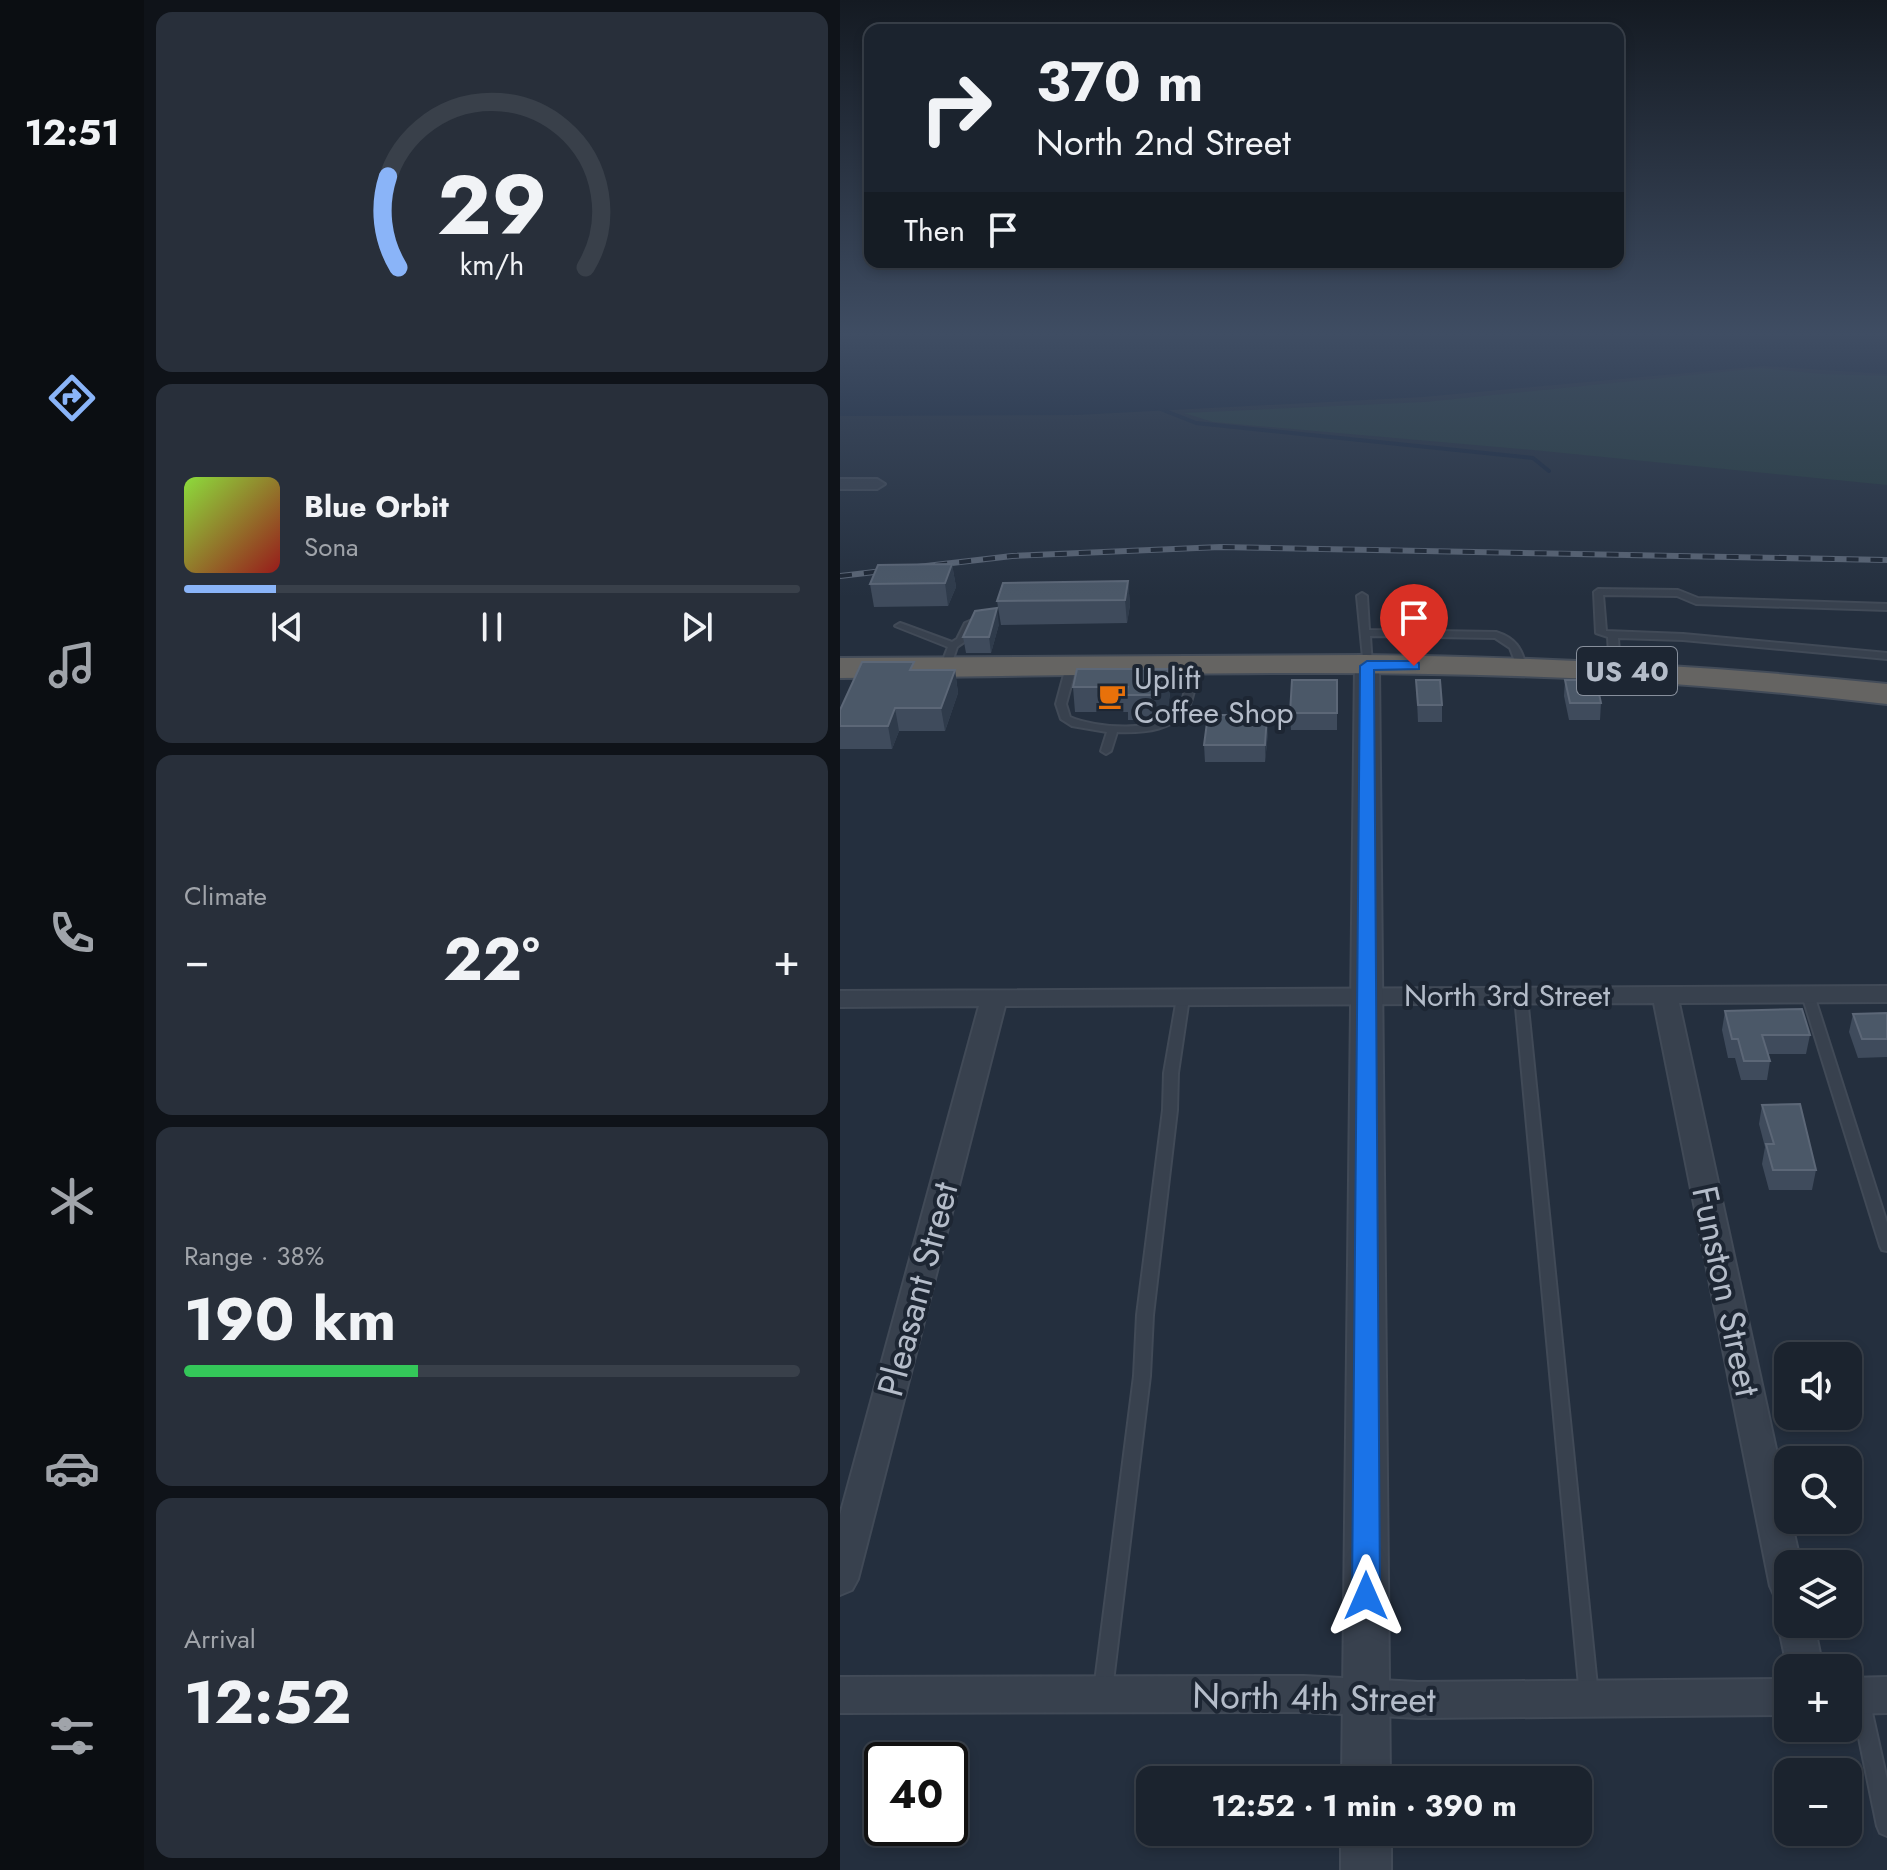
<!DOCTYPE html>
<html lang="en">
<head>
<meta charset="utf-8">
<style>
  :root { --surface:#1b232e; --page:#282f3a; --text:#f1f3f6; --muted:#a0a4aa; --line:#39404a; --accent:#8ab4f8 }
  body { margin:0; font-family:Jost,sans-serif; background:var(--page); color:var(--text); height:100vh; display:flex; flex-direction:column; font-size:30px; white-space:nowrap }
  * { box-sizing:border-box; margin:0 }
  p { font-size:26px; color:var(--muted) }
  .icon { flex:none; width:44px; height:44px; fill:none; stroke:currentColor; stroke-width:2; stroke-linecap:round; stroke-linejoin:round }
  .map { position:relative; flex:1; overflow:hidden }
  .panel { display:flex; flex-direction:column; gap:12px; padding:12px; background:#0f1319; width:696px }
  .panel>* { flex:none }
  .top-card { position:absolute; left:24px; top:24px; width:760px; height:244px; border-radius:16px; box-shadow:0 4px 12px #0003,0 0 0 2px var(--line); background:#1b232e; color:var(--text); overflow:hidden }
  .controls { position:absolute; left:934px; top:1342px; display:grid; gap:16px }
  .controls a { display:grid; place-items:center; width:88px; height:88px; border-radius:16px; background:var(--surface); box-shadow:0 4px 12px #0003,0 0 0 2px var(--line); font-size:40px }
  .speed { position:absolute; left:24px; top:1742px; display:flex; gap:16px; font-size:40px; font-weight:700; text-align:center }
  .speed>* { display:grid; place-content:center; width:104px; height:104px; border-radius:50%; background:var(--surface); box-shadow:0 4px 12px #0003,0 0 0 2px var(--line); line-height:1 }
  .speed .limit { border:4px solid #111; border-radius:12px; background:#fff; color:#111 }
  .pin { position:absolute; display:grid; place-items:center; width:68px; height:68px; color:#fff; margin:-82px -34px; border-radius:50% 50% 50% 0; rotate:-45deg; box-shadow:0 0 8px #0007 }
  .pin .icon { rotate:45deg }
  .me { position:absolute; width:88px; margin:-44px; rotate:0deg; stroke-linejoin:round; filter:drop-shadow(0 0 6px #0008) }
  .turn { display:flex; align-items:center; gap:28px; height:168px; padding:0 40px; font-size:36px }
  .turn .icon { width:104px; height:104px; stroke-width:2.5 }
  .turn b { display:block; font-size:56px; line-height:68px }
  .then { display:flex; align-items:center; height:76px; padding:0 40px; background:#0003; gap:16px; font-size:30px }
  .big { font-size:60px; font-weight:700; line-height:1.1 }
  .panel .widget { flex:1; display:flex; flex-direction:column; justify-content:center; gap:12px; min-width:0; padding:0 28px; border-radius:16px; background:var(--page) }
  .panel .dial { align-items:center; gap:0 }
  .dial svg { height:208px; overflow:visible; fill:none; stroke:var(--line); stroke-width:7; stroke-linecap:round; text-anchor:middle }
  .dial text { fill:var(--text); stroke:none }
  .song { display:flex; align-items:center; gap:24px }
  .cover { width:96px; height:96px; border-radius:12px; background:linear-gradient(135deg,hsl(90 70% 55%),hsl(0 70% 35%)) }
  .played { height:8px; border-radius:4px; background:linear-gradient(90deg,var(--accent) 15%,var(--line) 15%) }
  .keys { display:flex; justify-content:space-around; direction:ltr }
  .heat { display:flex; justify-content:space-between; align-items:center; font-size:44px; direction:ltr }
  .charge { height:12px; border-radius:6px; background:linear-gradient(90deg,#34c759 38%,var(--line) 0) }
  .trip { position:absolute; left:296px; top:1766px; width:456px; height:80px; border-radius:16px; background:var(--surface); box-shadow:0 4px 12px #0003,0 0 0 2px var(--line); font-weight:700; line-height:80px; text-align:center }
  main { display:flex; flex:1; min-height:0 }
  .tab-bar { display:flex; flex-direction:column; width:144px; justify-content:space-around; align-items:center; background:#0b0e12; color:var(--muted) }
  .tab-bar .icon { width:56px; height:56px }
  .tab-bar .on { color:var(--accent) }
  .tab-bar b { font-size:36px; color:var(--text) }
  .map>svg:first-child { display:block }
  .green { fill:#263c3f }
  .water { fill:#17263c }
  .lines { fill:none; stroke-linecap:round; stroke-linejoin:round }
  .stream { stroke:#17263c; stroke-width:4 }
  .service-casing { stroke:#414a57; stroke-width:4 }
  .minor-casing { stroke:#414a57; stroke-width:4 }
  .tertiary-casing { stroke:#414a57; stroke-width:4 }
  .trunk-casing { stroke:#434c59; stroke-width:4 }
  .service { fill:#38414e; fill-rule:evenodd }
  .minor { fill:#38414e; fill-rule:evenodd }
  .tertiary { fill:#38414e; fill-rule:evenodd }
  .trunk { fill:#656462; fill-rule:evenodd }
  .rail-casing { stroke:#5a6575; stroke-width:6 }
  .rail { stroke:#1d2633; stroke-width:4; stroke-dasharray:12; stroke-linecap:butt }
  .wall { fill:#3f4b5c }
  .shaded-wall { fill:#2f3b4b }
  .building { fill:#4b5868; stroke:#5c6777; stroke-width:2 }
  .route { fill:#1a73e8; stroke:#114b97; stroke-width:2 }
  .labels { text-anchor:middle; stroke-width:8; stroke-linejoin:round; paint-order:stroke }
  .shield { fill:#1d2633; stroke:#878f9c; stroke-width:2 }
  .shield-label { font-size:28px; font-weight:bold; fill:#b4bcc9 }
  .poi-label { font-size:30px; fill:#b4bcc9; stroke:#1d2633; text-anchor:start }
  .street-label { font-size:30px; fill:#b4bcc9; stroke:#1d2633 }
  .near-street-label { font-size:36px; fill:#b4bcc9; stroke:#1d2633 }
</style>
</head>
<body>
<main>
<nav class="tab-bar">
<b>12:51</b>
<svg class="icon on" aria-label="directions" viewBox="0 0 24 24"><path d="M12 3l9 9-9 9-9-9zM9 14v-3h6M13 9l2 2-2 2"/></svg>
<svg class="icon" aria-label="music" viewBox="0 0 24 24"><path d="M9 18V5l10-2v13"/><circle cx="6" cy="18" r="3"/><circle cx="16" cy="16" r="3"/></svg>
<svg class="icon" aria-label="phone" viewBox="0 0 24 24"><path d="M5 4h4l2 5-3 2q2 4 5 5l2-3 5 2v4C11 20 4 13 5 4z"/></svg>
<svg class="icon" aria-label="climate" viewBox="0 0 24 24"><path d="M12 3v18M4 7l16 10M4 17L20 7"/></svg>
<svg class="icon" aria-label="car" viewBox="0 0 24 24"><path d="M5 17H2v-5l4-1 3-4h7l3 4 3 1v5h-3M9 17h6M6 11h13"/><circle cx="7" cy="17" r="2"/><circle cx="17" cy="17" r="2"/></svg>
<svg class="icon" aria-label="filters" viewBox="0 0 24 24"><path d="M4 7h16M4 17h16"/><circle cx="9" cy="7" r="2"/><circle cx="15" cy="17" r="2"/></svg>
</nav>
<section class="panel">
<div class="widget dial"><svg viewBox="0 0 100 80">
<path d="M14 69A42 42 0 1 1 86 69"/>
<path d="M14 69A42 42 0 0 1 10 34" stroke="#8ab4f8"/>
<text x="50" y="56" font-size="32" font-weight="700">29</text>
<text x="50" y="72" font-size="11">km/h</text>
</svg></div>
<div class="widget">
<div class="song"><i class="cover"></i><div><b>Blue Orbit</b><p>Sona</p></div></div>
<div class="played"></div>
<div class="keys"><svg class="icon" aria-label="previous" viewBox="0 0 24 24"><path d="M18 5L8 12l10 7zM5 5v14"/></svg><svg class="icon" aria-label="pause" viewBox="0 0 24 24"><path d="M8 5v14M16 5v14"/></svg><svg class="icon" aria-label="next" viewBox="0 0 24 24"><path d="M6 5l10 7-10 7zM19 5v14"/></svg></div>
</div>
<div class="widget"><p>Climate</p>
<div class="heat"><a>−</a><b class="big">22°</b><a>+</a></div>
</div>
<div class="widget"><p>Range · 38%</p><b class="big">190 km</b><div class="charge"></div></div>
<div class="widget"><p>Arrival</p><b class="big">12:52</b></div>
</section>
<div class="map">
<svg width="1047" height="1870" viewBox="0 0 1047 1870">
  <rect width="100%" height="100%" fill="#242f3e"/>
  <polygon class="green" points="921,368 982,374 1047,376 1047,485 693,450 373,422 344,413 585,402"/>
  <polygon class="water" points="0,335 1047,335 1047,374 923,366 583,397 237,415 0,416"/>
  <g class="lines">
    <polyline class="stream" points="313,406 356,423 693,458 709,471"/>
    <g class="service-casing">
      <g id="service">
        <polygon points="758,589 838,590 858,598 1047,604 1047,610 856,604 837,596 763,595 766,631 843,634 1047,653 1047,659 843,640 778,638 780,670 775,673 770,670 768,637 756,633 754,592"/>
        <path d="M522 593 527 596 529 630 656 632C675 638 682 648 686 667L684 669H678L670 648 655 638 530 636 532 666 527 669 524 668 517 596Z"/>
        <polygon points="144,615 149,618 147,620 132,627 124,642 117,647 110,668 105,671 100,668 108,647 55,626 60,623 63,624 112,642 117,639 125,623"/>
        <path d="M231 664 236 667 226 704 230 717C255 728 319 734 337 709 346 698 346 681 348 667L353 664 358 667C356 679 355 693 350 704 338 731 303 733 277 732L271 751 266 754 261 751 267 732 232 726 221 719 216 704 226 667Z"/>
        <polygon points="968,991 974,995 1047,1223 1047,1251 1042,1250 1040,1246 962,995"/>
        <polygon points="681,993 687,997 758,1696 756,1702 749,1705 742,1702 740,1696 675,997"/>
        <polygon points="343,994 349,998 338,1073 337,1110 313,1315 310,1376 272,1690 270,1696 263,1699 256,1696 254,1690 294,1376 297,1315 323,1110 324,1073 337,998"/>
        <polygon points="1020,1690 1027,1693 1029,1699 1047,1780 1047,1836 1040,1833 1037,1826 1011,1699 1013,1693"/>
      </g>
    </g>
    <g class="minor-casing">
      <g id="minor">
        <polygon points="0,479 37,479 45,484 37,489 0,489"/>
        <polygon points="1047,986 1047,1002 839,1003 948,1504 948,1520 951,1520 961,1564 948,1564 948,1602 935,1597 930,1586 814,1003 165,1006 18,1579 12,1590 0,1595 0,1515 139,1006 0,1007 0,991"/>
        <polygon points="948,1611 948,1624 974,1624 983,1668 948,1668 948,1671 938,1624 943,1612"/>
        <polygon points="464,1676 578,1682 948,1679 948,1715 578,1718 464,1712 0,1713 0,1677"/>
        <polygon points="1047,1677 1047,1713 1008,1714 1008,1678"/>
      </g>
    </g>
    <g class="tertiary-casing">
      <g id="tertiary">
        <polygon points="527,659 536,661 539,666 550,1780 502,1780 515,666 518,661"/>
        <rect x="501" y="1832" width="50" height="38"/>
      </g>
    </g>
    <g class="trunk-casing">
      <path id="trunk" d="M524 655C699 657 873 666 1047 684V704C961 694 874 686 788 681 526 666 262 676 0 678V658Z"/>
    </g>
    <use href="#service" class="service"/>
    <use href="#minor" class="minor"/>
    <use href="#tertiary" class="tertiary"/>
    <use href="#trunk" class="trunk"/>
    <g class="rail-casing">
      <polyline id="rail" points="0,576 172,556 380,547 1047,560"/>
    </g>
    <use href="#rail" class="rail"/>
  </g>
  <g class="wall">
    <polygon points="112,564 116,587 108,606 34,607 30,584"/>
    <polygon points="288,581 290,605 287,623 161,625 157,601"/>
    <polygon points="159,624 151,653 126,653 123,637"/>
    <polygon points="328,669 330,693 327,714 315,720 288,720 288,712 235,712 233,687"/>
    <polygon points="75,670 115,670 118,693 105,731 59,731 52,749 0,749 0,710"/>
    <polygon points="497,680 497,730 451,730 450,713"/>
    <polygon points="576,680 602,705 602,722 578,722"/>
    <polygon points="725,680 761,703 760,720 729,720 724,696"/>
    <polygon points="428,732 425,762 365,762 364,745"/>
    <polygon points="885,1011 970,1035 966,1054 928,1054 930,1061 927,1080 901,1080 895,1058 888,1058 882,1030"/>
    <polygon points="1047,1013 1047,1057 1018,1058 1009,1032 1013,1014"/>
    <polygon points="922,1105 976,1170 972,1190 929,1190 922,1164 925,1147 919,1124"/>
  </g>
  <g class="shaded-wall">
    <polygon points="112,564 116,587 108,606 105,583"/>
    <polygon points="288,581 290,605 287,623 285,600"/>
    <polygon points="157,608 159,624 151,653 149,637"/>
    <polygon points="328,669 330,693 327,714 315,720 313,695"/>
    <polygon points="115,670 118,693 105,731 101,708"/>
    <polygon points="55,708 59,731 52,749 48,726"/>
    <polygon points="427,715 428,732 425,762 425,745"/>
  </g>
  <g class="building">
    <polygon points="112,564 105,583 30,584 38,565"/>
    <polygon points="288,581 285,600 157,601 163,583"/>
    <polygon points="157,608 149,637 123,637 135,611"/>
    <polygon points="22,662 74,662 70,670 115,670 101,708 55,708 48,726 0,726 0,710"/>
    <polygon points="237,669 328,669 325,689 313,695 286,695 288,687 233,687"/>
    <polygon points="452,680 497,680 497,713 450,713"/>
    <polygon points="576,680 600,680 602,705 578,705"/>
    <polygon points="725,680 756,680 761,703 730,703"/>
    <polygon points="368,715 427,715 425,745 364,745"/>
    <polygon points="962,1009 970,1035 922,1035 930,1061 904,1061 898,1039 892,1039 885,1011"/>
    <polygon points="1047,1013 1047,1039 1022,1039 1013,1014"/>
    <polygon points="960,1104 976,1170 933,1170 926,1144 934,1144 922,1105"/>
  </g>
  <linearGradient id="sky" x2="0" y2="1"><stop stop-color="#141a22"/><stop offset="0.56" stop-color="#3f4d63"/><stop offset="1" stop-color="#3f4d63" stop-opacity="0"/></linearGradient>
  <rect width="1047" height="597" fill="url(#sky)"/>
  <polygon class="route" points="574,661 579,663 579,669 534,670 540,1596 536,1604 526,1608 516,1604 512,1596 520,666 527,661"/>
  <defs>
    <g id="cafe-bare" transform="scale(2.16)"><path d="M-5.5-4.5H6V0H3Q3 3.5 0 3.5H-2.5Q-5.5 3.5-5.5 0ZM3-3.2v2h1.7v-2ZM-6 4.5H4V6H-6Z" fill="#e8710a" stroke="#1d2633" stroke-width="2.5" paint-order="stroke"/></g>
  </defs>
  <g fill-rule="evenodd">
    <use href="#cafe-bare" x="272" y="696"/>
  </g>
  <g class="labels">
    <rect class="shield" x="737" y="647" width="100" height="48" rx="6"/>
    <g class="shield-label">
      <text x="787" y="681">US 40</text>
    </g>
    <g class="poi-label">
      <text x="294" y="689">Uplift<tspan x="294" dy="34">Coffee Shop</tspan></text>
    </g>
    <g class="street-label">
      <text x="667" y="1006">North 3rd Street</text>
    </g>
    <g class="near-street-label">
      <text transform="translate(77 1289) rotate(-75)" y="13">Pleasant Street</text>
      <text transform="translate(887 1291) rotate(78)" y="13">Funston Street</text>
      <text transform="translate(474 1697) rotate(1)" y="13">North 4th Street</text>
    </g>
  </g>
</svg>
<div class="controls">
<a><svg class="icon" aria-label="sound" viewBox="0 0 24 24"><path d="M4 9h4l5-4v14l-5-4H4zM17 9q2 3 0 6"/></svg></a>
<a><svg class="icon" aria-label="search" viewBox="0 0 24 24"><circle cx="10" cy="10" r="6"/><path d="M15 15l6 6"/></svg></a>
<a><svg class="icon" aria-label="layers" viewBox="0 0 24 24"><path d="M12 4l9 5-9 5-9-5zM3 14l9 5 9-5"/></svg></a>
<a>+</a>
<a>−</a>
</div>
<div class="speed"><div class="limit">40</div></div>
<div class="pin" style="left:574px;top:666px;background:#d93025"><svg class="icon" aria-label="arrive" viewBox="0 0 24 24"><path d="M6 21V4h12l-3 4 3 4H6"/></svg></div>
<svg class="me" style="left:526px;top:1596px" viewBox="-20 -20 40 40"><path d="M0-17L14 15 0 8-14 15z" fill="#1a73e8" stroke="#fff" stroke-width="4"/></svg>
<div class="trip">12:52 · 1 min · 390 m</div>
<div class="top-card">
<div class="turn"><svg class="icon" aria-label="right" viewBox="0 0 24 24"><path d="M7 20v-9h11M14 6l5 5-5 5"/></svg><div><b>370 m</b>North 2nd Street</div></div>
<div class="then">Then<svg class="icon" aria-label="arrive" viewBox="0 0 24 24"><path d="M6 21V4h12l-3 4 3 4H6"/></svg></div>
</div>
</div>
</main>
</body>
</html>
